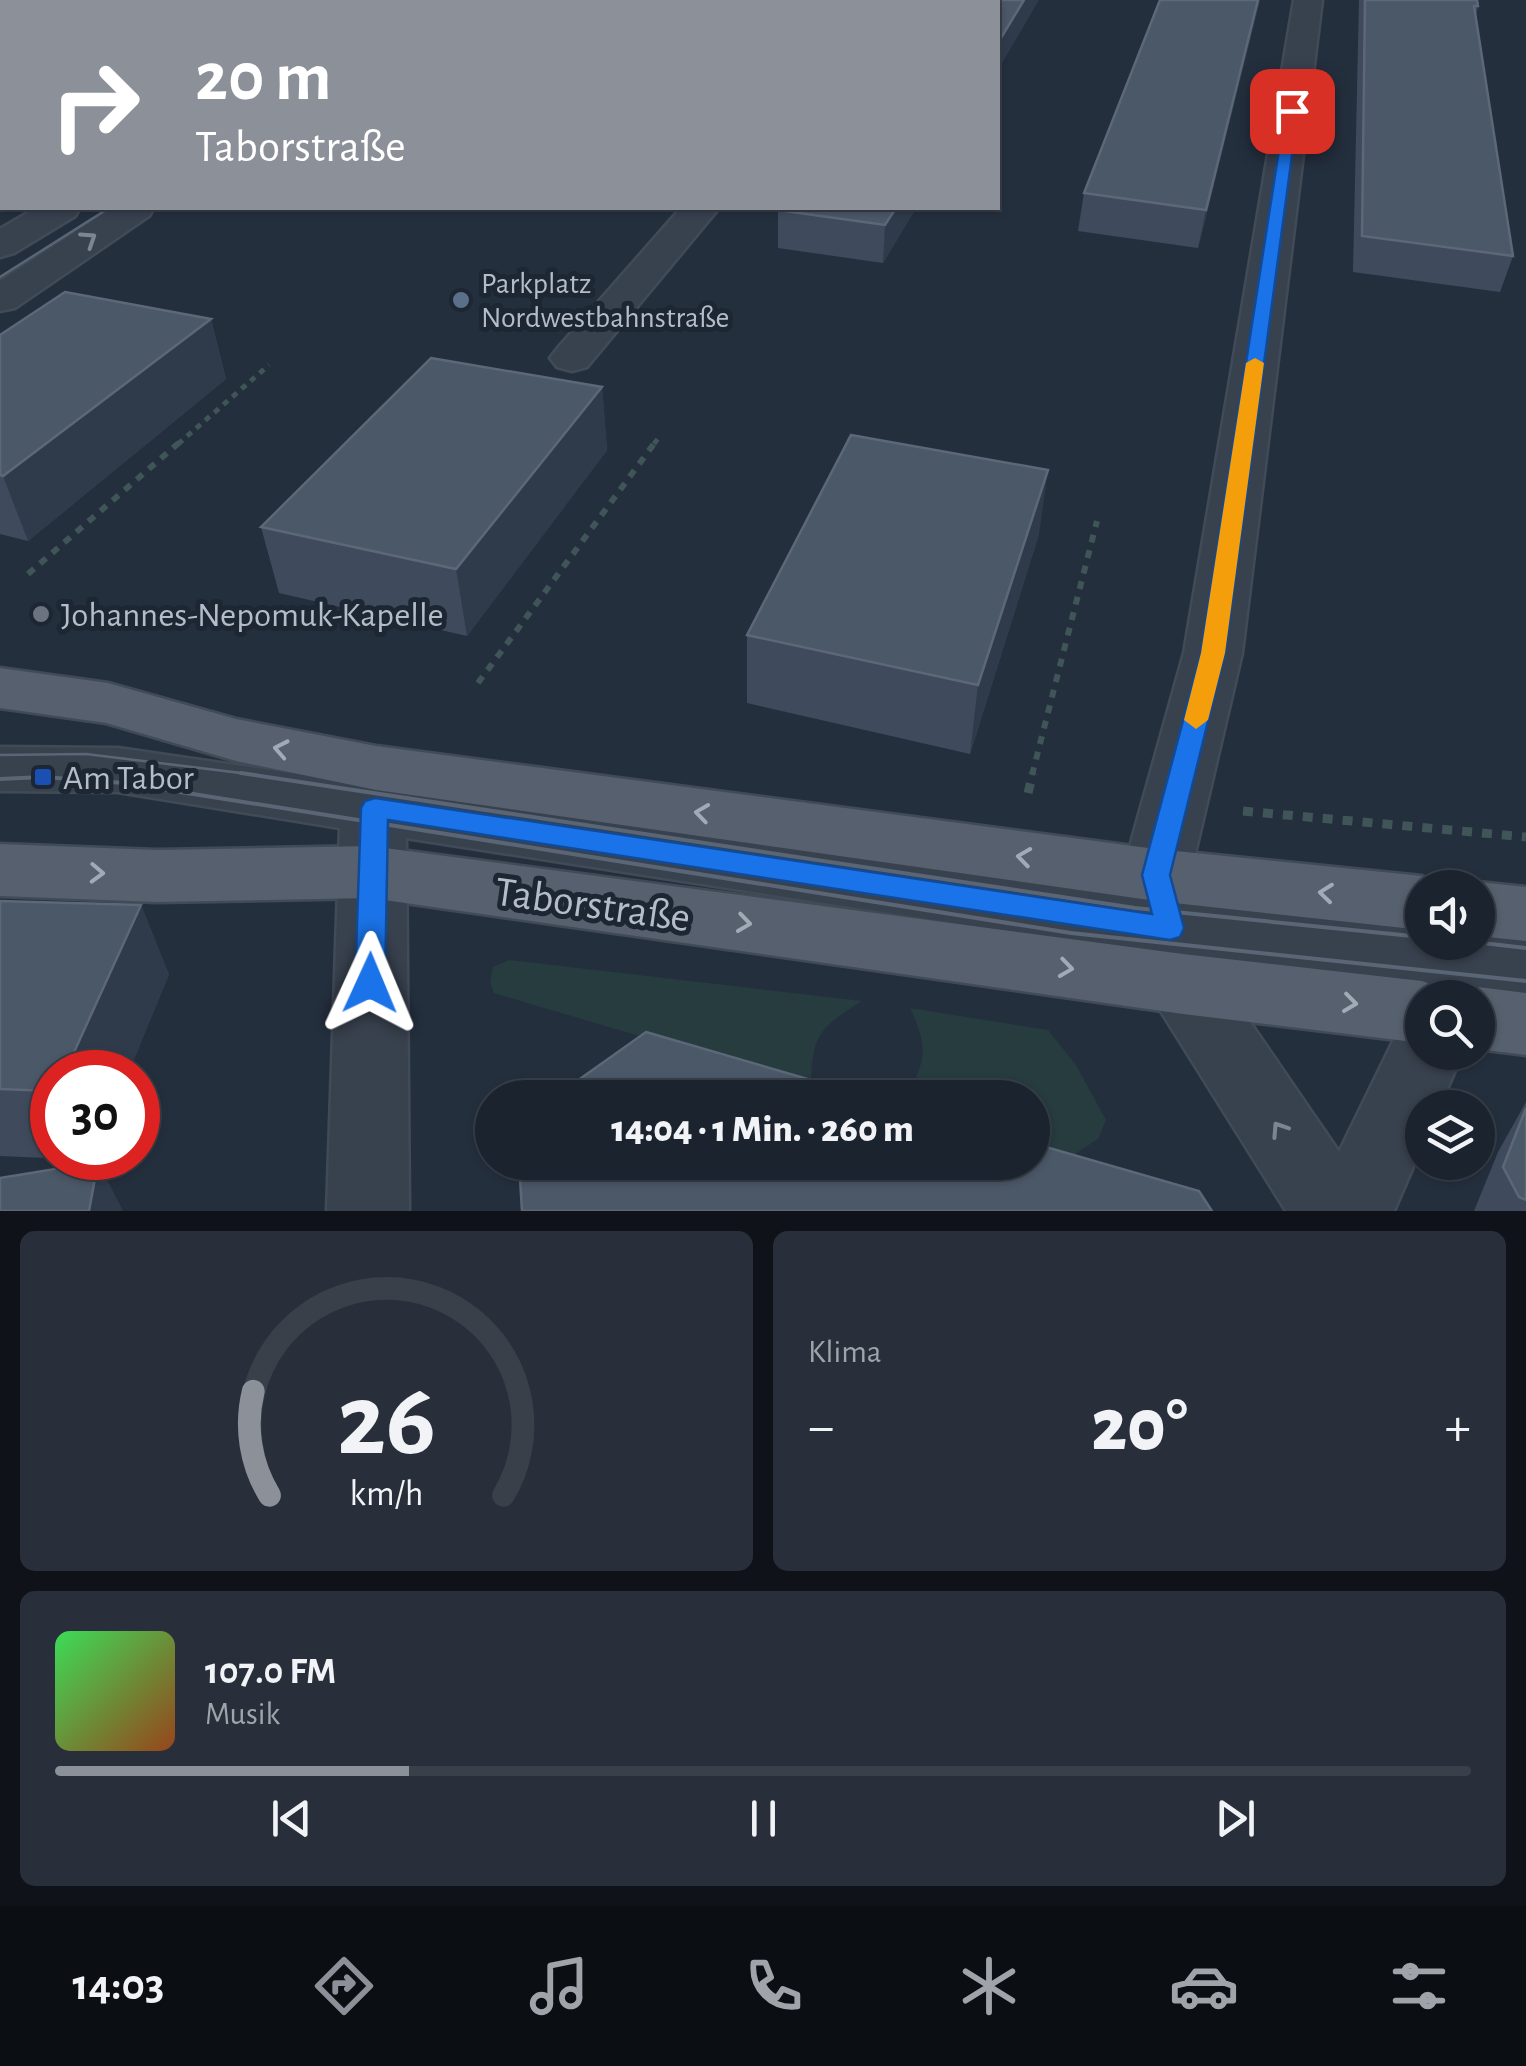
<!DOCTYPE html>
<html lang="de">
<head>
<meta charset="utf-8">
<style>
  :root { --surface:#1b232e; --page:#282f3a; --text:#f1f3f6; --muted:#a0a4aa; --line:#39404a; --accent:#8c9099 }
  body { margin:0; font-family:"Alegreya Sans",sans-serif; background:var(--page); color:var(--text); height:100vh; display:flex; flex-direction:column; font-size:38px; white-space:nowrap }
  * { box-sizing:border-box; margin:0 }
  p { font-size:32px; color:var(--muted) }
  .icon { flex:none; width:55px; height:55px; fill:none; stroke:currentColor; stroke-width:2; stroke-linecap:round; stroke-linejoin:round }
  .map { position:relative; height:1211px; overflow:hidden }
  .side { display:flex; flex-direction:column; gap:20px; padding:20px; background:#0f1319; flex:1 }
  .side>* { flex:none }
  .banner { position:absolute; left:0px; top:0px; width:1000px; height:210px; box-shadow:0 2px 8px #0004,0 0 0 2px var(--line); background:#8c9099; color:#fff; overflow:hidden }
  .tools { position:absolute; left:1405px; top:870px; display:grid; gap:20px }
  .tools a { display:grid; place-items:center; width:90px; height:90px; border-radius:50%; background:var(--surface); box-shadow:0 2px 8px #0004,0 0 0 2px var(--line); font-size:50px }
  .speed { position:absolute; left:30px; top:1050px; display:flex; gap:20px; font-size:50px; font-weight:700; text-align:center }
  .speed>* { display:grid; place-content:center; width:130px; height:130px; border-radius:50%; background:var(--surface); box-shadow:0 2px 8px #0004,0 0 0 2px var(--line); line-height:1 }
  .speed .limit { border:15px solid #d22; background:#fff; color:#111 }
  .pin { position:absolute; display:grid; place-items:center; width:85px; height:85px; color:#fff; margin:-42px; border-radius:20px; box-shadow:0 5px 15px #0006 }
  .me { position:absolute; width:110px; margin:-55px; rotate:1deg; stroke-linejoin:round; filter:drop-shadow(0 0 8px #0008) }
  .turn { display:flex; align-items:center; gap:35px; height:210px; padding:0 30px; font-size:45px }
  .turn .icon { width:130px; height:130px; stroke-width:2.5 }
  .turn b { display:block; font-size:70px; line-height:85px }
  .big { font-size:75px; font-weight:800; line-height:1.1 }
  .side .tile { flex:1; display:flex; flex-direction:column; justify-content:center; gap:15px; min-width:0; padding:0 35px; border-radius:15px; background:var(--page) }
  .side .dial { align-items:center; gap:0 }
  .dial svg { height:260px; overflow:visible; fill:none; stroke:var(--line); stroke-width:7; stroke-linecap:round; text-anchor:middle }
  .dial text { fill:var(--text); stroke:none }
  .song { display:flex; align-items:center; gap:30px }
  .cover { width:120px; height:120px; border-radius:15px; background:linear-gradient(135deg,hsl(130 70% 55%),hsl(20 70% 35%)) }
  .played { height:10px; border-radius:5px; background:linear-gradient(90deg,var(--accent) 25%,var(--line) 25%) }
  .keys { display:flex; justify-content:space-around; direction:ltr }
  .heat { display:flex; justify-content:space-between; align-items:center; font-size:55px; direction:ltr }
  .side .tiles { flex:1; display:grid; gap:20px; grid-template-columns:1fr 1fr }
  .tile:last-child { grid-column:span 2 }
  .trip { position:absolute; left:475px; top:1080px; width:575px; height:100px; border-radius:50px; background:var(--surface); box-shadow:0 2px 8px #0004,0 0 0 2px var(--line); font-weight:800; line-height:100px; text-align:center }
  .tab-bar { display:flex; height:160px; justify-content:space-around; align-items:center; background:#0b0e12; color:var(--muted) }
  .tab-bar .icon { width:70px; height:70px }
  .tab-bar .selected { color:var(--accent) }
  .tab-bar b { font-size:45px; color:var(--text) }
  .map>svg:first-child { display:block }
  .green { fill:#263c3f }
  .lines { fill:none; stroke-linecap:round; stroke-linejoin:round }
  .minor-casing { stroke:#414a57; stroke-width:5 }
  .major-casing { stroke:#414a57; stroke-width:5 }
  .path-far3 { stroke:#3f5557; stroke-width:4; stroke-dasharray:4 4; stroke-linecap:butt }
  .path-far2 { stroke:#3f5557; stroke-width:5; stroke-dasharray:6 6; stroke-linecap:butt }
  .path-far1 { stroke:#3f5557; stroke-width:6; stroke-dasharray:8 8; stroke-linecap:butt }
  .path { stroke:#3f5557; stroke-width:9; stroke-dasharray:10 10; stroke-linecap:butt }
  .minor { fill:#38414e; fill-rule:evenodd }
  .major { fill:#56606e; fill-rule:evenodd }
  .tram-far1 { stroke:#5a6575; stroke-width:2.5 }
  .tram { stroke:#5a6575; stroke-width:4 }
  .wall { fill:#3f4b5c }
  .shaded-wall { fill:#2f3b4b }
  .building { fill:#4b5868; stroke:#5c6777; stroke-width:2.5 }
  .oneway { stroke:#7c8592 }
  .oneway2 { stroke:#a1aab7 }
  .route { fill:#1a73e8; stroke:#114b97; stroke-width:2.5 }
  .slow { fill:#f59e0b }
  .service-dot { fill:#5c6f8a; stroke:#1d2633; stroke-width:4 }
  .worship-dot { fill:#6b7280; stroke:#1d2633; stroke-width:4 }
  .transit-dot { fill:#1a4fb4; stroke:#1d2633; stroke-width:4 }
  .labels { text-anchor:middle; stroke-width:10; stroke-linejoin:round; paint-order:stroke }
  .far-poi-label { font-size:30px; fill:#b4bcc9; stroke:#1d2633; text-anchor:start }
  .poi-label { font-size:35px; fill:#b4bcc9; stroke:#1d2633; text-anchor:start }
  .near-street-label { font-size:42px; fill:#b4bcc9; stroke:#1d2633 }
</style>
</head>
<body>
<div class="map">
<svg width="1526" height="1211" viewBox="0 0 1526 1211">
  <rect width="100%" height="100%" fill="#242f3e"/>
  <g class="green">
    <path d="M509 960 862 1001C819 1028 812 1034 811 1087L494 993 490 982 493 967Z"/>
    <path d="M910 1008 1048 1030 1076 1065 1106 1120 1098 1139 1072 1156 1033 1148 1032 1098H905C927 1061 928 1046 910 1008Z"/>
  </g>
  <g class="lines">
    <g class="minor-casing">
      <g id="minor">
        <polygon points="1294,0 1322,0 1242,653 1190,875 1197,902 1422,925 1422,942 1478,942 1478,931 1526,936 1526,994 1213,960 1217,974 1339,1152 1399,1029 1422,1021 1422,1052 1463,1052 1439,1108 1422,1108 1422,1146 1394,1211 1286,1211 1157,1005 1147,984 1140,952 406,838 409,1211 327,1211 340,828 118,792 0,791 0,747 118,748 1127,895 1122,875 1184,653"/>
        <polygon points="36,208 80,208 75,216 14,253 0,257 0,229"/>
        <polygon points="112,208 154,208 149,216 15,308 0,311 0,281"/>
        <polygon points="681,208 719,208 587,367 572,371 557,367 550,358 557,349"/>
      </g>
    </g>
    <g class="major-casing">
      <g id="major">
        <polygon points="0,668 108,683 236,719 376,746 1156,849 1422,876 1448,888 1422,888 1422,930 1156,901 376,790 236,761 106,723 0,708"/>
        <polygon points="0,844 157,850 370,846 1183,954 1422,981 1448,990 1451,997 1478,987 1526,993 1526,1055 1478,1049 1478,998 1422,998 1422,1043 1183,1014 370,898 157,902 0,896"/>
        <polygon points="1478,882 1526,887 1526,941 1478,936 1478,888 1461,888"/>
      </g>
    </g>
    <polyline class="path-far3" points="137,2 142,0"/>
    <g class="path-far2">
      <polyline points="178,444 269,365"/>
      <polyline points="654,444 659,437"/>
    </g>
    <g class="path-far1">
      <polyline points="28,574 181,441"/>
      <polyline points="478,683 656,441"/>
      <polyline points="1032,775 1097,521"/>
    </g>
    <g class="path">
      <polyline points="1028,793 1033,773"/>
      <polyline points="1243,811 1526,837"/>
    </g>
    <use href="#minor" class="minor"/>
    <use href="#major" class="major"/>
    <g class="tram-far1">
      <polyline points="420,2 424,0"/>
      <polyline points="0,277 109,208"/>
      <polyline points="0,755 86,754 257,775"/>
    </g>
    <g class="tram">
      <polyline points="241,773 1135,908 1422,937"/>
      <polyline points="0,779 43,777 124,783 1071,933 1526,981"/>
      <polyline points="1474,942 1526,948"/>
    </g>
  </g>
  <g class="wall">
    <polygon points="146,0 364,0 360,2 147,2"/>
    <polygon points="569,0 753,0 750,2 569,2"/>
    <polygon points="1260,0 1198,248 1078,231 1084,193"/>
    <polygon points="1359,0 1477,0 1478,6 1476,15 1513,256 1500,292 1353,272"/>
    <polygon points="916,208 883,263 778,248 778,210"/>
    <polygon points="211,319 226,379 28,541 0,534 0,335"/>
    <polygon points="602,387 607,450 467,636 279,593 261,527"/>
    <polygon points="1039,534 970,754 747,703 747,635"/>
    <polygon points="0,901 141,905 169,975 52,1072 52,1158 93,1158 92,1160 0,1156"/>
    <polygon points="1526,1102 1526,1211 1474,1211 1498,1152"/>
  </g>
  <g class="shaded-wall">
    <polygon points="326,0 364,0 360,2 326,2"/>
    <polygon points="730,0 753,0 750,2 730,2"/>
    <polygon points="1024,0 1039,0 998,70 998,43"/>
    <polygon points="1258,0 1260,0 1198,248 1206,210"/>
    <polygon points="2,154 2,208 8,208 0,212 0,155"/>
    <polygon points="896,208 916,208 883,263 885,225"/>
    <polygon points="211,319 226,379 28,541 3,476"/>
    <polygon points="602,387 607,450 467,636 456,569"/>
    <polygon points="1048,470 1039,534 970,754 978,685"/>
    <polygon points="141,905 169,975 129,1072 65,1072"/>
    <polygon points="98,1162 123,1211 89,1211"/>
  </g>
  <g class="building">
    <polygon points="938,0 1024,0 998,43 998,2 936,2"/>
    <polygon points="1160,0 1258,0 1206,210 1084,193"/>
    <polygon points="1365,0 1477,0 1478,6 1474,6 1513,256 1362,236"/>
    <polygon points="0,45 2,45 2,154 0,155"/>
    <polygon points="780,208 896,208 885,225 778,210"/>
    <polygon points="65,292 211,319 3,476 0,475 0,335"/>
    <polygon points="431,358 602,387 456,569 261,527"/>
    <polygon points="851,435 1048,470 978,685 747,635"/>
    <polygon points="0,901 141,905 65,1072 52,1072 52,1091 0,1089"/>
    <polygon points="646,1032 873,1098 553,1098"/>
    <polygon points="1526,1108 1526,1200 1519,1197 1503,1167"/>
    <polygon points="1032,1143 1199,1191 1212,1211 522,1211 519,1162 1032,1162"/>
    <polygon points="98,1162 89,1211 0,1211 0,1178"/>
  </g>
  <defs><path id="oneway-chevron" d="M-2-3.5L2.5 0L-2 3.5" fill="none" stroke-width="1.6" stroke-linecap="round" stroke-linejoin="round" transform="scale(2.5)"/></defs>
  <g class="oneway">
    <use href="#oneway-chevron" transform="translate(89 239) rotate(-33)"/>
    <use href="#oneway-chevron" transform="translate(1279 1129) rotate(-123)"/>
  </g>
  <g class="oneway2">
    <use href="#oneway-chevron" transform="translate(281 749) rotate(-169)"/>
    <use href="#oneway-chevron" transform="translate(702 813) rotate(-172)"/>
    <use href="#oneway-chevron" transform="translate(1024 857) rotate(-172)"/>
    <use href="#oneway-chevron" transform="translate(97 873) rotate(2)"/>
    <use href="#oneway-chevron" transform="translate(1326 893) rotate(-174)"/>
    <use href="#oneway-chevron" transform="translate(744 923) rotate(8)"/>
    <use href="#oneway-chevron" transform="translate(1066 968) rotate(8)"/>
    <use href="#oneway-chevron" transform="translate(1350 1003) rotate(7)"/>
  </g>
  <polygon class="route" points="1292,107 1298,111 1225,653 1170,875 1184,928 1180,937 1170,940 388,820 385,983 381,992 370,995 359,992 355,983 361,808 365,801 375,798 1152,914 1142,875 1201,653 1285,111"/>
  <polygon class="slow" points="1255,358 1264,363 1225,653 1208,720 1196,729 1184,720 1201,653 1246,363"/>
  <circle class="service-dot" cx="461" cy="300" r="10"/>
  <circle class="worship-dot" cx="41" cy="614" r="10"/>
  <rect class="transit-dot" x="33" y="767" width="20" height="20" rx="5"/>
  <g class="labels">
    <g class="far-poi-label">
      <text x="481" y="293">Parkplatz<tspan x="481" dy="34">Nordwestbahnstraße</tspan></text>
    </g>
    <g class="poi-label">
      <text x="61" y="626">Johannes-Nepomuk-Kapelle</text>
      <text x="63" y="789">Am Tabor</text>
    </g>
    <g class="near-street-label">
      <text transform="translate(593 903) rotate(8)" y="15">Taborstraße</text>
    </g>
  </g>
</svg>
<div class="tools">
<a><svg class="icon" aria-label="sound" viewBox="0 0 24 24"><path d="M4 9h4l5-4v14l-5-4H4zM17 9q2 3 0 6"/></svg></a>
<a><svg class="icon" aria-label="search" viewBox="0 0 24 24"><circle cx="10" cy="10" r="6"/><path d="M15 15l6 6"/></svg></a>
<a><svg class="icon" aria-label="layers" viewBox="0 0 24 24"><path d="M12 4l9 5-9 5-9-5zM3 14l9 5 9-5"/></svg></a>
</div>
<div class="speed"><div class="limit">30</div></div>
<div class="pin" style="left:1292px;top:111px;background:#d93025"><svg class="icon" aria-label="arrive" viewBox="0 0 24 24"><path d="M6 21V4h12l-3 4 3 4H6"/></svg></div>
<svg class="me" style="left:370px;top:983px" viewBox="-20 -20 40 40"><path d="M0-17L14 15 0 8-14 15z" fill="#1a73e8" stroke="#fff" stroke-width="4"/></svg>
<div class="trip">14:04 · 1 Min. · 260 m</div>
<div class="banner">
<div class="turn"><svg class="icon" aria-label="right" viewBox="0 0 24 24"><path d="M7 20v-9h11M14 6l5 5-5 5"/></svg><div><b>20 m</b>Taborstraße</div></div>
</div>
</div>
<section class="side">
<div class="tiles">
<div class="tile dial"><svg viewBox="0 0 100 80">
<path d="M14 69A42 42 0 1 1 86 69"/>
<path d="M14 69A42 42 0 0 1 9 37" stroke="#8c9099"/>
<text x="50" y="56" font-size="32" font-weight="700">26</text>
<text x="50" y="72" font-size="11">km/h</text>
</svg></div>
<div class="tile"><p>Klima</p>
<div class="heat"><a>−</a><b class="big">20°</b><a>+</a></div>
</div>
<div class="tile">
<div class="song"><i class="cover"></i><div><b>107.0 FM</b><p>Musik</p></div></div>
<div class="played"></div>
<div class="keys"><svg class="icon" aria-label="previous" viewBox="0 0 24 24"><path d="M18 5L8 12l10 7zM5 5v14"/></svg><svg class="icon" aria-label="pause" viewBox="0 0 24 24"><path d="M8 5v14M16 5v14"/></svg><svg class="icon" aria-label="next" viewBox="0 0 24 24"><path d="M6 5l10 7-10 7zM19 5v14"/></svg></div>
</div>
</div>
</section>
<nav class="tab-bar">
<b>14:03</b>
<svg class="icon selected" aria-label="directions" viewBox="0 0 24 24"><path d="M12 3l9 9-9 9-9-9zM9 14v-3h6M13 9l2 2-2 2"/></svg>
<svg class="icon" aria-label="music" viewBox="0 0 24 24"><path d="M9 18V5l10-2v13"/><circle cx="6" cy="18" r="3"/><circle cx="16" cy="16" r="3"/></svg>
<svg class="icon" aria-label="phone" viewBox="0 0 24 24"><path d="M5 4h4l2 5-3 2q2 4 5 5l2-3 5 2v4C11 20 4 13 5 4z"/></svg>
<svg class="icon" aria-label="climate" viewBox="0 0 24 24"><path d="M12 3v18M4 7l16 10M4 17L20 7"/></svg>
<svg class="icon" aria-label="car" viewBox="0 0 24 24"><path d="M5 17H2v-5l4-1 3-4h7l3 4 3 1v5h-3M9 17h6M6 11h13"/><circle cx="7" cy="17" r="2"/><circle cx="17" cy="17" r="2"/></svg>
<svg class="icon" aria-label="filters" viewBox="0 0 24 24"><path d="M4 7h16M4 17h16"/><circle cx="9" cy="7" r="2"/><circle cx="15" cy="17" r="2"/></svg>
</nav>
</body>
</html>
